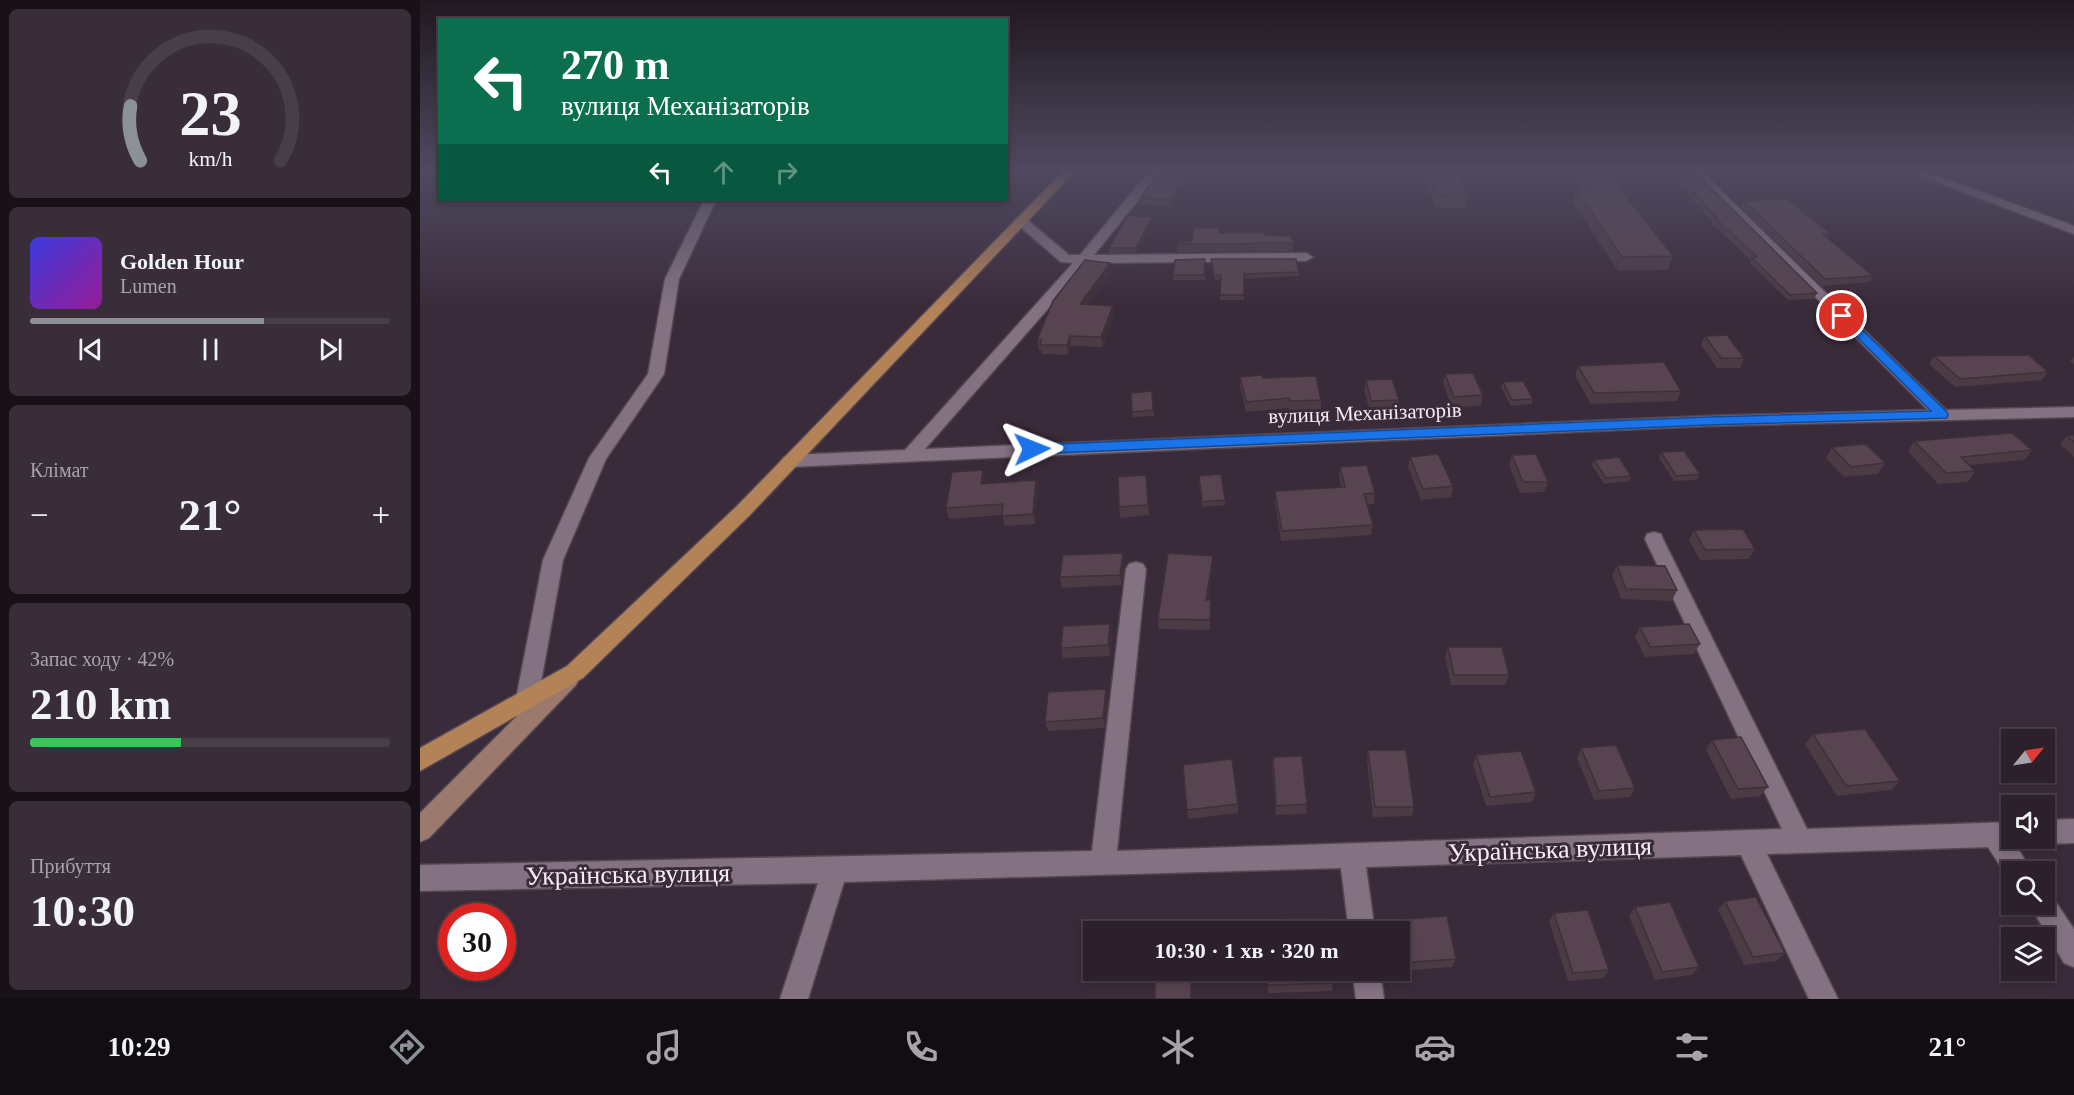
<!DOCTYPE html>
<html lang="uk">
<head>
<meta charset="utf-8">
<style>
  :root { --surface:#2c202c; --page:#382d38; --text:#f1f3f6; --muted:#a6a3a9; --line:#483e48; --accent:#8c9099 }
  body { margin:0; font-family:"Times New Roman",serif; background:var(--page); color:var(--text); height:100vh; display:flex; flex-direction:column; font-size:22px; white-space:nowrap }
  * { box-sizing:border-box; margin:0 }
  p { font-size:20px; color:var(--muted) }
  .icon { flex:none; width:33px; height:33px; fill:none; stroke:currentColor; stroke-width:2; stroke-linecap:round; stroke-linejoin:round }
  .map { position:relative; flex:1; overflow:hidden }
  .details { display:flex; flex-direction:column; gap:9px; padding:9px; background:#181218; width:420px }
  .details>* { flex:none }
  .banner { position:absolute; left:18px; top:18px; width:570px; height:183px; border-radius:0px; box-shadow:0 3px 9px #0003,0 0 0 2px var(--line); background:#0b6e4f; color:#fff; overflow:hidden }
  .needle { width:39px; rotate:60deg }
  .tools { position:absolute; left:1581px; top:729px; display:grid; gap:12px }
  .tools a { display:grid; place-items:center; width:54px; height:54px; border-radius:0px; background:var(--surface); box-shadow:0 3px 9px #0003,0 0 0 2px var(--line); font-size:30px }
  .speed { position:absolute; left:18px; top:903px; display:flex; gap:12px; font-size:30px; font-weight:700; text-align:center }
  .speed>* { display:grid; place-content:center; width:78px; height:78px; border-radius:50%; background:var(--surface); box-shadow:0 3px 9px #0003,0 0 0 2px var(--line); line-height:1 }
  .speed .limit { border:9px solid #d22; background:#fff; color:#111 }
  .pin { position:absolute; display:grid; place-items:center; width:51px; height:51px; color:#fff; margin:-26px; border:3px solid #fff; border-radius:50%; box-shadow:0 2px 6px #0007 }
  .me { position:absolute; width:66px; margin:-33px; rotate:88deg; stroke-linejoin:round; filter:drop-shadow(0 0 4px #0008) }
  .turn { display:flex; align-items:center; gap:21px; height:126px; padding:0 24px; font-size:27px }
  .turn .icon { width:78px; height:78px; stroke-width:2.5 }
  .turn b { display:block; font-size:42px; line-height:51px }
  .lanes { display:flex; align-items:center; height:57px; padding:0 24px; background:#0003; justify-content:center; gap:30px; direction:ltr }
  .lanes .off { opacity:.35 }
  .big { font-size:45px; font-weight:700; line-height:1.1 }
  .details .card { flex:1; display:flex; flex-direction:column; justify-content:center; gap:9px; min-width:0; padding:0 21px; border-radius:9px; background:var(--page) }
  .details .dial { align-items:center; gap:0 }
  .dial svg { height:156px; overflow:visible; fill:none; stroke:var(--line); stroke-width:7; stroke-linecap:round; text-anchor:middle }
  .dial text { fill:var(--text); stroke:none }
  .song { display:flex; align-items:center; gap:18px }
  .cover { width:72px; height:72px; border-radius:9px; background:linear-gradient(135deg,hsl(240 70% 55%),hsl(300 70% 35%)) }
  .played { height:6px; border-radius:3px; background:linear-gradient(90deg,var(--accent) 65%,var(--line) 65%) }
  .keys { display:flex; justify-content:space-around; direction:ltr }
  .heat { display:flex; justify-content:space-between; align-items:center; font-size:33px; direction:ltr }
  .charge { height:9px; border-radius:4px; background:linear-gradient(90deg,#34c759 42%,var(--line) 0) }
  .trip { position:absolute; left:663px; top:921px; width:327px; height:60px; border-radius:0px; background:var(--surface); box-shadow:0 3px 9px #0003,0 0 0 2px var(--line); font-weight:700; line-height:60px; text-align:center }
  .tabs { display:flex; height:96px; justify-content:space-around; align-items:center; background:#120d12; color:var(--muted) }
  .tabs .icon { width:42px; height:42px }
  .tabs .on { color:var(--accent) }
  .tabs b { font-size:27px; color:var(--text) }
  main { display:flex; flex:1; min-height:0 }
  .map>svg:first-child { display:block }
  .lines { fill:none; stroke-linecap:round; stroke-linejoin:round }
  .street-casing { stroke:#544754; stroke-width:3 }
  .secondary-casing { stroke:#544754; stroke-width:3 }
  .primary-casing { stroke:#544754; stroke-width:3 }
  .street { fill:#847283; fill-rule:evenodd }
  .secondary { fill:#9b7a6d; fill-rule:evenodd }
  .primary { fill:#b38357; fill-rule:evenodd }
  .wall { fill:#4c3a45 }
  .shaded-wall { fill:#3e3038 }
  .building { fill:#584450; stroke:#3e3038; stroke-width:1.5 }
  .route { fill:#1a73e8; stroke:#114b97; stroke-width:1.5 }
  .labels { text-anchor:middle; stroke-width:6; stroke-linejoin:round; paint-order:stroke }
  .street-label { font-size:21px; fill:#f7edf7; stroke:#3a2b3a }
  .near-street-label { font-size:26px; fill:#f7edf7; stroke:#3a2b3a }
</style>
</head>
<body>
<main>
<section class="details">
<div class="card dial"><svg viewBox="0 0 100 80">
<path d="M14 69A42 42 0 1 1 86 69"/>
<path d="M14 69A42 42 0 0 1 9 41" stroke="#8c9099"/>
<text x="50" y="56" font-size="32" font-weight="700">23</text>
<text x="50" y="72" font-size="11">km/h</text>
</svg></div>
<div class="card">
<div class="song"><i class="cover"></i><div><b>Golden Hour</b><p>Lumen</p></div></div>
<div class="played"></div>
<div class="keys"><svg class="icon" aria-label="previous" viewBox="0 0 24 24"><path d="M18 5L8 12l10 7zM5 5v14"/></svg><svg class="icon" aria-label="pause" viewBox="0 0 24 24"><path d="M8 5v14M16 5v14"/></svg><svg class="icon" aria-label="next" viewBox="0 0 24 24"><path d="M6 5l10 7-10 7zM19 5v14"/></svg></div>
</div>
<div class="card"><p>Клімат</p>
<div class="heat"><a>−</a><b class="big">21°</b><a>+</a></div>
</div>
<div class="card"><p>Запас ходу · 42%</p><b class="big">210 km</b><div class="charge"></div></div>
<div class="card"><p>Прибуття</p><b class="big">10:30</b></div>
</section>
<div class="map">
<svg width="1654" height="999" viewBox="0 0 1654 999">
  <rect width="100%" height="100%" fill="#3a2b3a"/>
  <g class="lines">
    <g class="street-casing">
      <g id="street">
        <polygon points="732,168 744,168 674,255 886,253 893,257 886,261 668,263 505,449 1288,416 1508,410 1267,168 1278,168 1526,410 1654,407 1654,417 1288,426 370,467 364,465 361,461 364,457 370,455 485,450 653,263 641,262 597,224 597,218 605,218 649,255 660,255"/>
        <polygon points="1480,168 1496,168 1654,226 1654,234"/>
        <polygon points="284,200 296,200 259,279 244,374 186,459 143,560 118,699 115,706 107,708 99,706 96,699 123,560 169,458 228,374 245,279"/>
        <polygon points="1234,532 1241,534 1243,539 1387,829 1592,822 1592,838 1602,838 1601,842 1596,845 1612,872 1592,872 1590,881 1568,847 1347,854 1418,999 1389,999 1321,855 946,867 955,932 929,932 921,868 424,882 388,999 360,999 398,883 0,891 0,865 672,851 706,569 709,564 716,562 723,564 726,569 697,851 1362,829 1225,539 1227,534"/>
        <polygon points="1654,819 1654,843 1624,844 1615,840 1614,838 1624,838 1624,820"/>
        <polygon points="1624,892 1631,895 1654,929 1654,967 1644,963 1609,904 1624,904"/>
        <polygon points="932,970 960,970 964,999 936,999"/>
      </g>
    </g>
    <g class="secondary-casing">
      <polygon id="secondary" points="148,670 156,673 159,679 156,685 9,838 0,842 0,813 140,673"/>
    </g>
    <g class="primary-casing">
      <polygon id="primary" points="646,168 658,168 329,516 163,678 0,771 0,748 147,666 317,506"/>
    </g>
    <use href="#street" class="street"/>
    <use href="#secondary" class="secondary"/>
    <use href="#primary" class="primary"/>
  </g>
  <g class="wall">
    <polygon points="743,168 776,168 770,176 767,176 751,207 721,204 721,197"/>
    <polygon points="1001,168 1036,168 1048,194 1045,208 1016,208"/>
    <polygon points="1148,168 1185,168 1200,189 1253,256 1248,270 1198,271 1153,203 1156,190 1162,190"/>
    <polygon points="1252,168 1397,293 1394,299 1368,300 1330,263 1331,260 1292,224 1293,222 1249,174"/>
    <polygon points="1324,201 1410,233 1408,238 1453,276 1450,282 1402,286 1321,207"/>
    <polygon points="733,222 717,252 689,253 689,248"/>
    <polygon points="800,233 845,235 873,243 873,251 757,252 757,244 772,241"/>
    <polygon points="785,259 785,280 753,280 753,275"/>
    <polygon points="791,259 879,272 879,276 824,279 824,300 800,300 801,280 795,280 791,264"/>
    <polygon points="691,273 668,305 693,306 694,316 683,347 651,346 648,355 622,354 621,350 619,350 617,340"/>
    <polygon points="1285,336 1324,358 1320,368 1297,368 1281,345"/>
    <polygon points="1514,356 1628,372 1622,380 1535,387 1509,364"/>
    <polygon points="1654,357 1654,364 1650,361"/>
    <polygon points="1158,366 1261,391 1257,401 1171,404 1155,376"/>
    <polygon points="1025,374 1063,395 1061,406 1032,407 1023,384"/>
    <polygon points="820,377 843,378 901,400 901,410 869,412 869,408 826,412 820,387"/>
    <polygon points="946,380 979,400 977,410 950,411 944,390"/>
    <polygon points="1083,382 1113,399 1112,404 1091,406 1081,387"/>
    <polygon points="732,391 734,416 712,417 712,412"/>
    <polygon points="1654,435 1654,457 1640,444 1647,436"/>
    <polygon points="1494,441 1612,450 1604,460 1549,465 1555,471 1548,482 1518,484 1488,451"/>
    <polygon points="1412,447 1465,463 1458,474 1424,477 1406,458"/>
    <polygon points="1241,452 1280,474 1277,480 1254,481 1239,458"/>
    <polygon points="1092,455 1128,482 1124,492 1100,493 1089,465"/>
    <polygon points="990,457 1033,486 1031,497 1001,500 988,467"/>
    <polygon points="1174,460 1211,476 1209,481 1184,484 1172,465"/>
    <polygon points="920,467 955,493 954,504 947,504 953,525 951,535 861,541 855,502 855,491 921,487 919,477"/>
    <polygon points="726,475 729,515 700,518 699,507"/>
    <polygon points="566,480 566,484 616,480 618,491 615,524 585,526 582,515 529,519 526,508"/>
    <polygon points="779,481 805,500 805,505 782,507"/>
    <polygon points="1274,530 1335,549 1329,559 1280,560 1269,540"/>
    <polygon points="703,553 704,563 702,585 642,588 640,577"/>
    <polygon points="793,556 793,566 788,600 791,600 790,630 739,629 738,619"/>
    <polygon points="1197,565 1257,590 1252,601 1201,599 1192,575"/>
    <polygon points="1220,627 1280,644 1274,654 1225,657 1215,637"/>
    <polygon points="692,635 690,656 643,658 641,648"/>
    <polygon points="1028,647 1089,675 1085,685 1031,685 1025,657"/>
    <polygon points="686,689 688,699 685,728 628,731 625,722"/>
    <polygon points="1393,734 1480,781 1471,790 1417,796 1385,744"/>
    <polygon points="1292,740 1348,787 1340,796 1311,799 1286,750"/>
    <polygon points="1161,748 1215,788 1210,797 1174,800 1157,758"/>
    <polygon points="948,750 994,807 992,816 953,817 947,760"/>
    <polygon points="1056,755 1116,792 1112,802 1066,806 1053,765"/>
    <polygon points="853,757 887,804 886,814 856,815 852,767"/>
    <polygon points="763,765 818,804 818,813 768,819"/>
    <polygon points="1305,901 1365,953 1356,961 1324,965 1298,909"/>
    <polygon points="1215,907 1279,967 1271,975 1235,980 1209,916"/>
    <polygon points="1134,913 1189,970 1183,978 1148,981 1129,921"/>
    <polygon points="973,920 1036,959 1032,967 978,971 980,970 980,932 971,932 970,929"/>
    <polygon points="847,970 912,970 913,983 912,991 848,993"/>
  </g>
  <g class="shaded-wall">
    <polygon points="771,168 776,168 770,176 770,170"/>
    <polygon points="767,170 767,176 751,207 750,200"/>
    <polygon points="732,217 733,222 717,252 716,248"/>
    <polygon points="690,263 691,273 661,314 660,304"/>
    <polygon points="693,306 694,316 683,347 681,337"/>
    <polygon points="650,336 651,346 648,355 647,345"/>
    <polygon points="563,470 566,480 564,495 561,484"/>
    <polygon points="616,480 618,491 615,524 613,514"/>
    <polygon points="703,553 704,563 702,585 700,575"/>
    <polygon points="793,556 793,566 786,610 786,600"/>
    <polygon points="690,624 692,635 690,656 688,645"/>
    <polygon points="686,689 688,699 685,728 683,718"/>
  </g>
  <g class="building">
    <polygon points="743,168 771,168 770,170 767,170 750,200 721,197"/>
    <polygon points="1008,168 1036,168 1048,194 1018,195"/>
    <polygon points="1160,168 1185,168 1200,189 1253,256 1202,257 1156,190 1174,190"/>
    <polygon points="1251,168 1269,168 1277,174 1397,293 1370,295 1332,258 1337,257 1295,218 1297,218"/>
    <polygon points="1367,199 1410,233 1403,234 1453,276 1405,279 1324,201"/>
    <polygon points="708,215 732,217 716,248 689,248"/>
    <polygon points="774,228 800,228 799,233 845,233 845,235 871,236 873,243 757,244 757,242 772,241"/>
    <polygon points="785,259 784,275 753,275 755,260"/>
    <polygon points="791,259 876,259 879,272 824,274 824,295 800,295 801,275 794,275"/>
    <polygon points="665,260 690,263 660,304 693,306 681,337 650,336 647,345 620,345 621,340 617,340 633,301"/>
    <polygon points="1307,335 1324,358 1301,358 1285,336"/>
    <polygon points="1609,355 1628,372 1540,379 1514,356"/>
    <polygon points="1244,362 1261,391 1174,393 1158,366"/>
    <polygon points="1053,373 1063,395 1034,397 1025,374"/>
    <polygon points="842,375 843,378 896,376 901,400 870,401 869,398 826,402 820,377"/>
    <polygon points="972,379 979,400 951,401 946,380"/>
    <polygon points="1103,381 1113,399 1092,400 1083,382"/>
    <polygon points="732,391 733,410 712,412 711,393"/>
    <polygon points="1592,433 1612,450 1541,457 1555,471 1526,473 1494,441"/>
    <polygon points="1654,435 1654,442 1647,436"/>
    <polygon points="1446,444 1465,463 1431,467 1412,447"/>
    <polygon points="1264,451 1280,474 1256,476 1241,452"/>
    <polygon points="1018,454 1033,486 1003,489 990,457"/>
    <polygon points="1116,454 1128,482 1103,482 1092,455"/>
    <polygon points="1199,457 1211,476 1186,478 1174,460"/>
    <polygon points="947,465 955,493 944,494 953,525 862,531 855,491 925,487 920,467"/>
    <polygon points="563,470 561,484 616,480 613,514 582,516 583,504 526,508 532,472"/>
    <polygon points="801,474 805,500 782,502 779,476"/>
    <polygon points="726,475 728,505 699,507 698,477"/>
    <polygon points="1323,529 1335,549 1285,550 1274,530"/>
    <polygon points="703,553 700,575 640,577 643,555"/>
    <polygon points="748,553 793,556 786,600 791,600 790,620 738,619"/>
    <polygon points="1197,565 1245,566 1257,590 1206,589"/>
    <polygon points="690,624 688,645 641,648 643,626"/>
    <polygon points="1269,624 1280,644 1230,647 1220,627"/>
    <polygon points="1028,647 1082,647 1089,675 1034,675"/>
    <polygon points="686,689 683,718 625,722 628,692"/>
    <polygon points="1445,729 1480,781 1426,786 1393,734"/>
    <polygon points="1321,737 1348,787 1318,789 1292,740"/>
    <polygon points="1196,745 1215,788 1179,791 1161,748"/>
    <polygon points="948,750 986,750 994,807 955,807"/>
    <polygon points="1101,751 1116,792 1070,797 1056,755"/>
    <polygon points="882,756 887,804 856,806 853,757"/>
    <polygon points="812,759 818,804 767,810 763,765"/>
    <polygon points="1336,897 1365,953 1333,957 1305,901"/>
    <polygon points="1250,902 1279,967 1242,972 1215,907"/>
    <polygon points="1168,910 1189,970 1153,973 1134,913"/>
    <polygon points="1027,916 1036,959 981,963 980,957 980,932 975,932 973,920"/>
    <polygon points="907,918 908,932 866,932 865,919"/>
    <polygon points="770,925 770,932 735,932 735,928"/>
    <rect x="735" y="970" width="36" height="29"/>
    <polygon points="847,970 912,970 913,983 848,985"/>
  </g>
  <linearGradient id="sky" x2="0" y2="1"><stop stop-color="#201820"/><stop offset="0.55" stop-color="#4f4a60"/><stop offset="1" stop-color="#4f4a60" stop-opacity="0"/></linearGradient>
  <rect width="1654" height="308" fill="url(#sky)"/>
  <polygon class="route" points="1422,313 1426,314 1527,412 1528,415 1527,418 1288,425 612,454 606,449 612,445 1288,417 1511,411 1418,318 1418,314"/>
  <g class="labels">
    <g class="street-label">
      <text transform="translate(945 413) rotate(-2)" y="7">вулиця Механізаторів</text>
    </g>
    <g class="near-street-label">
      <text transform="translate(1130 849) rotate(-2)" y="9">Українська вулиця</text>
      <text transform="translate(208 874) rotate(-1)" y="9">Українська вулиця</text>
    </g>
  </g>
</svg>
<div class="tools">
<a><svg class="needle" viewBox="-14 -14 28 28"><path d="M0-13l5 13h-10z" fill="#e53935"/><path d="M0 13l5-13h-10z" fill="#a6a3a9"/></svg></a>
<a><svg class="icon" aria-label="sound" viewBox="0 0 24 24"><path d="M4 9h4l5-4v14l-5-4H4zM17 9q2 3 0 6"/></svg></a>
<a><svg class="icon" aria-label="search" viewBox="0 0 24 24"><circle cx="10" cy="10" r="6"/><path d="M15 15l6 6"/></svg></a>
<a><svg class="icon" aria-label="layers" viewBox="0 0 24 24"><path d="M12 4l9 5-9 5-9-5zM3 14l9 5 9-5"/></svg></a>
</div>
<div class="speed"><div class="limit">30</div></div>
<div class="pin" style="left:1422px;top:316px;background:#d93025"><svg class="icon" aria-label="arrive" viewBox="0 0 24 24"><path d="M6 21V4h12l-3 4 3 4H6"/></svg></div>
<svg class="me" style="left:612px;top:449px" viewBox="-20 -20 40 40"><path d="M0-17L14 15 0 8-14 15z" fill="#1a73e8" stroke="#fff" stroke-width="4"/></svg>
<div class="trip">10:30 · 1 хв · 320 m</div>
<div class="banner">
<div class="turn"><svg class="icon" aria-label="left" viewBox="0 0 24 24"><path d="M17 20v-9H6M10 6l-5 5 5 5"/></svg><div><b>270 m</b>вулиця Механізаторів</div></div>
<div class="lanes"><svg class="icon" aria-label="left" viewBox="0 0 24 24"><path d="M17 20v-9H6M10 6l-5 5 5 5"/></svg><svg class="icon off" aria-label="ahead" viewBox="0 0 24 24"><path d="M12 20V5M6 11l6-6 6 6"/></svg><svg class="icon off" aria-label="right" viewBox="0 0 24 24"><path d="M7 20v-9h11M14 6l5 5-5 5"/></svg></div>
</div>
</div>
</main>
<nav class="tabs">
<b>10:29</b>
<svg class="icon on" aria-label="directions" viewBox="0 0 24 24"><path d="M12 3l9 9-9 9-9-9zM9 14v-3h6M13 9l2 2-2 2"/></svg>
<svg class="icon" aria-label="music" viewBox="0 0 24 24"><path d="M9 18V5l10-2v13"/><circle cx="6" cy="18" r="3"/><circle cx="16" cy="16" r="3"/></svg>
<svg class="icon" aria-label="phone" viewBox="0 0 24 24"><path d="M5 4h4l2 5-3 2q2 4 5 5l2-3 5 2v4C11 20 4 13 5 4z"/></svg>
<svg class="icon" aria-label="climate" viewBox="0 0 24 24"><path d="M12 3v18M4 7l16 10M4 17L20 7"/></svg>
<svg class="icon" aria-label="car" viewBox="0 0 24 24"><path d="M5 17H2v-5l4-1 3-4h7l3 4 3 1v5h-3M9 17h6M6 11h13"/><circle cx="7" cy="17" r="2"/><circle cx="17" cy="17" r="2"/></svg>
<svg class="icon" aria-label="filters" viewBox="0 0 24 24"><path d="M4 7h16M4 17h16"/><circle cx="9" cy="7" r="2"/><circle cx="15" cy="17" r="2"/></svg>
<b>21°</b>
</nav>
</body>
</html>
